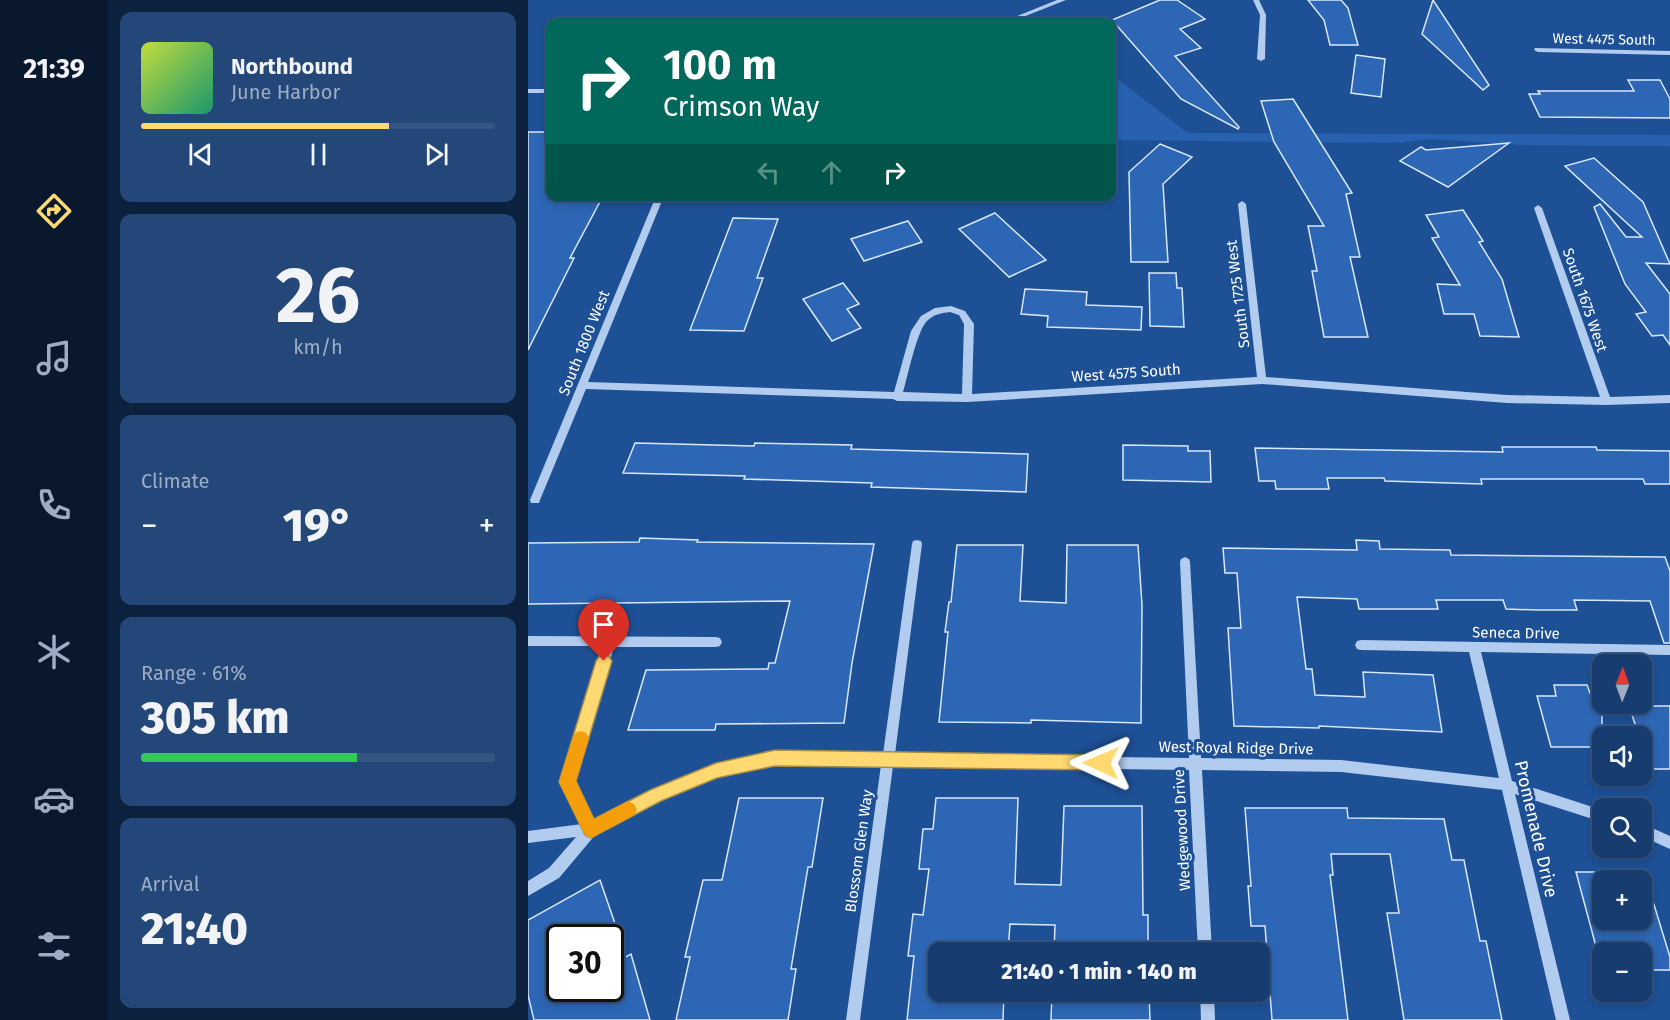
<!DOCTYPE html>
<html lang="en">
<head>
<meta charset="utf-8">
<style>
  :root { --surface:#163c70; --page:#234778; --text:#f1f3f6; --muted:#9eadc3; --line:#355683; --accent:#fed871 }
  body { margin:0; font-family:"Fira Sans",sans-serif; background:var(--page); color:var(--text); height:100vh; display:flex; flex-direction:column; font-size:22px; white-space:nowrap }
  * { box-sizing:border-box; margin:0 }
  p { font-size:20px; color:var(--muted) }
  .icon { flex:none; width:33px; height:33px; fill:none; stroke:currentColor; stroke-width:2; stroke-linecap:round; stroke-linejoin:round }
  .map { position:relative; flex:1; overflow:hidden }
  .details { display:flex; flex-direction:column; gap:12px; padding:12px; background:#0c213e; width:420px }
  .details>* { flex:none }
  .guide { position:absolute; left:18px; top:18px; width:570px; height:183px; border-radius:12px; box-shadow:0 3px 9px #0003,0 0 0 2px var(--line); background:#00695c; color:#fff; overflow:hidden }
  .needle { width:39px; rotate:1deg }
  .tools { position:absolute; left:1064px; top:654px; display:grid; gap:12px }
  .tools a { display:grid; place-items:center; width:60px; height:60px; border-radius:12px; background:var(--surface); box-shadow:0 3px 9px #0003,0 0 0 2px var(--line); font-size:30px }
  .speed { position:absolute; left:18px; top:924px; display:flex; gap:12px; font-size:30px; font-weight:700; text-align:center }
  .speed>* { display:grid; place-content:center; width:78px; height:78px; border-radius:50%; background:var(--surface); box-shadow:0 3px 9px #0003,0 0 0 2px var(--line); line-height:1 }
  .speed .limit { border:3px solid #111; border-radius:9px; background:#fff; color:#111 }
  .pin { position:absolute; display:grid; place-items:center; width:51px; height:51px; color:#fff; margin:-62px -26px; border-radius:50% 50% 50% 0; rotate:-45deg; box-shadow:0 0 6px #0007 }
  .pin .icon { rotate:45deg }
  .me { position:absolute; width:66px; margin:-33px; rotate:271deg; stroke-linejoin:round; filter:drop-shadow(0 0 4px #0008) }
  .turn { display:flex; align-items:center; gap:21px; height:126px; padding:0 18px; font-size:27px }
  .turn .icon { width:78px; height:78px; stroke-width:2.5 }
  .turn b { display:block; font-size:42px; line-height:51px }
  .lanes { display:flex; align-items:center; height:57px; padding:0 18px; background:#0003; justify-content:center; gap:30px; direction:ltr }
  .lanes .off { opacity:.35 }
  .big { font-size:45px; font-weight:800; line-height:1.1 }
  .details .tile { flex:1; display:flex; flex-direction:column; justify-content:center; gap:9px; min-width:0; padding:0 21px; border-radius:12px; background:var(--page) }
  .details .dial { align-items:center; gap:0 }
  .dial b { font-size:78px; line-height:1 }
  .song { display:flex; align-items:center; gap:18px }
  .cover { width:72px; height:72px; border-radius:9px; background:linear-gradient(135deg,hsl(70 70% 55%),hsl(160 70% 35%)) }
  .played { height:6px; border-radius:3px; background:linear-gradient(90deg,var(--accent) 70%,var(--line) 70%) }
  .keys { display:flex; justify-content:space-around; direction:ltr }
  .heat { display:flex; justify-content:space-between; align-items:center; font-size:33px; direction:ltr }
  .charge { height:9px; border-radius:4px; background:linear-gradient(90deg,#34c759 61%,var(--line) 0) }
  .trip { position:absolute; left:400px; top:942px; width:342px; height:60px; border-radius:12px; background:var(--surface); box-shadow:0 3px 9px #0003,0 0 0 2px var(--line); font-weight:800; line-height:60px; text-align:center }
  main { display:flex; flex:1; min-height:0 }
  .menu { display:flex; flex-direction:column; width:108px; justify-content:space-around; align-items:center; background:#09182d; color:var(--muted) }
  .menu .icon { width:42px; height:42px }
  .menu .active { color:var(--accent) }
  .menu b { font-size:27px; color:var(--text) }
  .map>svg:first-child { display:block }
  .green { fill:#2761af }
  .building { fill:#2d66b4; stroke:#d8e7fb; stroke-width:1.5 }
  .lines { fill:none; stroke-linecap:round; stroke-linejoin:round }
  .minor { fill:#b2ccef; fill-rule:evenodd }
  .route { fill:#fed871; stroke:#a58c49; stroke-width:1.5 }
  .slow { fill:#f59e0b }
  .labels { text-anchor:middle; stroke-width:6; stroke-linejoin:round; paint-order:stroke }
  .far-street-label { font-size:14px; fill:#fff; stroke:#1e5096 }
  .street-label { font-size:15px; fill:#fff; stroke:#1e5096 }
  .near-street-label { font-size:18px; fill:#fff; stroke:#1e5096 }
</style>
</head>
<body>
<main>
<nav class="menu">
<b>21:39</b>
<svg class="icon active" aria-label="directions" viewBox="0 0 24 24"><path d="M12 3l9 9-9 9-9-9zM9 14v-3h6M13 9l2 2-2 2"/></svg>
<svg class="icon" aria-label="music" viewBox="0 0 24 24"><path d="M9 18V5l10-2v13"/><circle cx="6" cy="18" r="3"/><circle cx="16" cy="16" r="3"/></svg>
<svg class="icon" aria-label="phone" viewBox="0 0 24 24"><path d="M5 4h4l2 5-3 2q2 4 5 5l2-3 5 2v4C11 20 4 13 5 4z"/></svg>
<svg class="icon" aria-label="climate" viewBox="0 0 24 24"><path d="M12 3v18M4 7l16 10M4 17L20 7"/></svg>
<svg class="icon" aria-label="car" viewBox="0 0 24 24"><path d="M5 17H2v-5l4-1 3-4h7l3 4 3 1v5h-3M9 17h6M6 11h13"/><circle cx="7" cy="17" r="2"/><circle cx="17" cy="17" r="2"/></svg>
<svg class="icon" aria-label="filters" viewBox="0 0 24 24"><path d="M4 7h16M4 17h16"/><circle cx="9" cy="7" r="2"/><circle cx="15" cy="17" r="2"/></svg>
</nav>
<section class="details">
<div class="tile">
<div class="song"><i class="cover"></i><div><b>Northbound</b><p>June Harbor</p></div></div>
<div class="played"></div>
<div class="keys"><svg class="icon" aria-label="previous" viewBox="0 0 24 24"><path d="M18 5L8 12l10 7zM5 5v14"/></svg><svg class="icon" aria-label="pause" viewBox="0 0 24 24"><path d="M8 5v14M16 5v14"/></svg><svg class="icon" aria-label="next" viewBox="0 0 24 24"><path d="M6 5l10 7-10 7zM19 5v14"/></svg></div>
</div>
<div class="tile dial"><b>26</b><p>km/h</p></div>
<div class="tile"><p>Climate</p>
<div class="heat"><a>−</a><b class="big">19°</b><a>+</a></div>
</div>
<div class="tile"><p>Range · 61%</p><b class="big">305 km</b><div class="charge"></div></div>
<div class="tile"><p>Arrival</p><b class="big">21:40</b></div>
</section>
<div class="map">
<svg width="1142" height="1020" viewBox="0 0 1142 1020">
  <rect width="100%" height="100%" fill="#1e5096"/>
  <g class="green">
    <polygon points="584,75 660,133 1142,135 1142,146 991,145 903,139 866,143 584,140"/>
    <polygon points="153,197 575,196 575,202 152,202"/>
  </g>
  <g class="building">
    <polygon points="632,0 649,0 677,19 652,29 673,48 647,56 711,127 710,129 653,99 584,20"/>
    <polygon points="780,0 813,0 820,8 830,45 802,45 796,20"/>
    <polygon points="905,0 961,85 955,90 894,34"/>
    <polygon points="828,55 857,59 853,97 823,93"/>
    <polygon points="1100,80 1132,80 1142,99 1142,118 1012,117 1001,94 1012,94 1010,91 1106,91"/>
    <polygon points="765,99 824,193 818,194 832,257 822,257 840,337 796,337 784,271 789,271 780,226 796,226 746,142 733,101"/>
    <polygon points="0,132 22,132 22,196 75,196 42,258 46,258 0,350"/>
    <polygon points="981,143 920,187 872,161 893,147 898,150"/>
    <polygon points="632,144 664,157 635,184 640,262 603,262 601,172"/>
    <polygon points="1066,158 1115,202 1142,264 1118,263 1142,294 1142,345 1135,335 1124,336 1108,314 1118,312 1097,284 1066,207 1072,204 1098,237 1114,237 1037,166"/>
    <polygon points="935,210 955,241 951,242 974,279 991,337 952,336 946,314 916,314 909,284 932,285 904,238 911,237 898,215"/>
    <polygon points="467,213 518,260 481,277 431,229"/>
    <polygon points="205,218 250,219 229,278 235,278 216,331 162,330"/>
    <polygon points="380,221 394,242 336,261 323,239"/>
    <polygon points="621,273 648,273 649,288 654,288 656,327 622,326"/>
    <polygon points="315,283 331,304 319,309 333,328 304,341 275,299"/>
    <polygon points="497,289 559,292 558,305 614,307 613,330 519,327 520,316 493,314"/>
    <polygon points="107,443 226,446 227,443 324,445 323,449 500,454 498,492 343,487 344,483 216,479 217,476 95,473"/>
    <polygon points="595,445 660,446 660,451 682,451 683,482 595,480"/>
    <polygon points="974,447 1068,447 1069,450 1142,451 1142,484 1117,484 1115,479 953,479 954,484 857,481 856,478 799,478 801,489 748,489 747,481 731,481 727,448 975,452"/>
    <polygon points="112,538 170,540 169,542 346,544 324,663 316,723 188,724 187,730 100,730 118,670 240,669 241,663 247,663 262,601 0,604 0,543 111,542"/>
    <polygon points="828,540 851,541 852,549 922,550 923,555 1137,557 1142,571 1142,643 1136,643 1122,601 1046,600 1049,610 1009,610 978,609 975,600 908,600 910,609 831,609 829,599 769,597 778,669 784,669 787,695 837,697 835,672 905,675 914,732 791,726 791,728 706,726 700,628 713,628 709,573 697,573 695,548 829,550"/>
    <polygon points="429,545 495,545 492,601 538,603 539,545 610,545 614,605 613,723 503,720 503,723 411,722 420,632 417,632 421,602 423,602"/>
    <polygon points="1026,685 1059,685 1062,693 1074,693 1074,747 1023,747 1009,696 1028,696"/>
    <polygon points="1101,706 1142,706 1142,769 1122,769"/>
    <polygon points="211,798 295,798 284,867 280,867 263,969 268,969 260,1020 148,1020 162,957 157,957 175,880 194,880"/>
    <polygon points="408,798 490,798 487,884 533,885 536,806 614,806 615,915 620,915 620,952 526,952 527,925 482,924 480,952 411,952 411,992 476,992 475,1020 379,1020 386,956 380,956 385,914 395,915 401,869 391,869 395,829 405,829"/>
    <polygon points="717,808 819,808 820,818 916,819 924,860 936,860 952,941 958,941 974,1020 876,1020 859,913 871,913 862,854 803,854 805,875 802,875 820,1020 744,1020 737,926 723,926 720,886 723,886"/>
    <polygon points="1048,872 1089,872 1091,880 1074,880 1074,920 1113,920 1113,899 1124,898 1142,957 1142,970 1113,970 1113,952 1074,952 1074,969"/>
    <polygon points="72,880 92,938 32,938 32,988 82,988 82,965 103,954 122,1020 6,1020 0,995 0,920"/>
    <polygon points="524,992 621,992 622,1020 523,1020"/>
  </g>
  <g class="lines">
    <g class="minor">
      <polygon points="529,0 538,0 482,22 474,22"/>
      <polygon points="725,0 731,0 738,15 737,59 733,61 729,59 732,15"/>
      <polygon points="1007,48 1142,51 1142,55 1010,52 1006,50"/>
      <rect x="0" y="89" width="22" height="4"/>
      <path d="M128 196H136L60 382 366 392 383 331 393 316 407 308 423 306 437 311 446 324 444 394 729 377 710 204 714 201 718 204 738 377 979 395 1072 397 1006 208 1010 205 1014 208 1082 397 1142 395V403L1078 405 979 403 734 384 439 402 369 401 365 399 58 389 12 500 11 503H3L2 500ZM422 312 431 315 436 324 434 394 375 392C380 376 389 329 400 320 407 314 414 313 422 312Z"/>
      <polygon points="389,540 393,541 394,544 367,754 661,758 652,562 653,559 657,557 661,559 662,562 673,758 813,760 971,778 941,652 833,650 829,649 827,645 829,641 833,640 1142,645 1142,655 953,652 984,781 1074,810 1074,822 987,794 1042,1020 1028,1020 974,790 813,772 674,770 684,952 670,952 661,770 365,766 332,1020 318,1020 353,765 247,764 188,777 132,799 68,834 31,878 0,896 0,881 21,868 48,837 0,843 0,831 54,824 33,782 75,646 0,646 0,636 188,637 192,638 194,642 192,646 188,647 86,647 45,782 66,821 124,791 188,765 247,752 355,754 384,544 385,541"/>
      <polygon points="1113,823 1142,836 1142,849 1113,836"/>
      <polygon points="672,992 686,992 687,1020 673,1020"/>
    </g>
  </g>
  <polygon class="route" points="76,654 81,656 84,661 48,781 66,819 122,790 188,763 247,750 573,755 579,757 581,763 579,768 573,770 247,766 189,778 133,801 63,838 57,835 31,782 68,661 71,656"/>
  <polygon class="slow" points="53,731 58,733 61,738 48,781 66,819 100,801 106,804 109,810 106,815 63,838 57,835 31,782 45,738 47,733"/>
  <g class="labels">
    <g class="far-street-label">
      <text transform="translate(1076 39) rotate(1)" y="5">West 4475 South</text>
    </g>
    <g class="street-label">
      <text transform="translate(710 294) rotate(-97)" y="5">South 1725 West</text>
      <text transform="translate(1057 300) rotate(71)" y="5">South 1675 West</text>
      <text transform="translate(56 343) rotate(-68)" y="5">South 1800 West</text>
      <text transform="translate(598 373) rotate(-4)" y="5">West 4575 South</text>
      <text transform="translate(988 633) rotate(1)" y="5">Seneca Drive</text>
      <text transform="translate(708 748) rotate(1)" y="5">West Royal Ridge Drive</text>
      <text transform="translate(654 830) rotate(-93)" y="5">Wedgewood Drive</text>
      <text transform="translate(331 851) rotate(-82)" y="5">Blossom Glen Way</text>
    </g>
    <g class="near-street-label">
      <text transform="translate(1008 829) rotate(77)" y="6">Promenade Drive</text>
    </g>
  </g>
</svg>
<div class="tools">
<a><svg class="needle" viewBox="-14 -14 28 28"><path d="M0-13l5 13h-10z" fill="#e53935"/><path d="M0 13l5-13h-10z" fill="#9eadc3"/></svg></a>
<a><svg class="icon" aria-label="sound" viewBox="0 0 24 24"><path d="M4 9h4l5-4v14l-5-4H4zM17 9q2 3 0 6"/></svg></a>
<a><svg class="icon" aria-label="search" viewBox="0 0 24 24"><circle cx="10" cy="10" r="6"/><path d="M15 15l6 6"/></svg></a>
<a>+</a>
<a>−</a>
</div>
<div class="speed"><div class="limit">30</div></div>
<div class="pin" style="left:76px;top:661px;background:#d93025"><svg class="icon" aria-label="arrive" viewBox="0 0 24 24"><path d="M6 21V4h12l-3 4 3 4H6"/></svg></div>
<svg class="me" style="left:573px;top:763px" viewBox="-20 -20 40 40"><path d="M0-17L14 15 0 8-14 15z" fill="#fed871" stroke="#fff" stroke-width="4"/></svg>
<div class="trip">21:40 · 1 min · 140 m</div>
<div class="guide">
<div class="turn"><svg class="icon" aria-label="right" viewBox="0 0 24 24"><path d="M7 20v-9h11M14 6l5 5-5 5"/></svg><div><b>100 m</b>Crimson Way</div></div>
<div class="lanes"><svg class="icon off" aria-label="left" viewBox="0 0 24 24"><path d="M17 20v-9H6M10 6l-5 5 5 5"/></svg><svg class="icon off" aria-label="ahead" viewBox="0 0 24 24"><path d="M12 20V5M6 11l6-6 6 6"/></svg><svg class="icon" aria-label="right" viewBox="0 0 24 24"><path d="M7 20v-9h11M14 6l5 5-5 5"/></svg></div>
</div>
</div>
</main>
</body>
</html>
